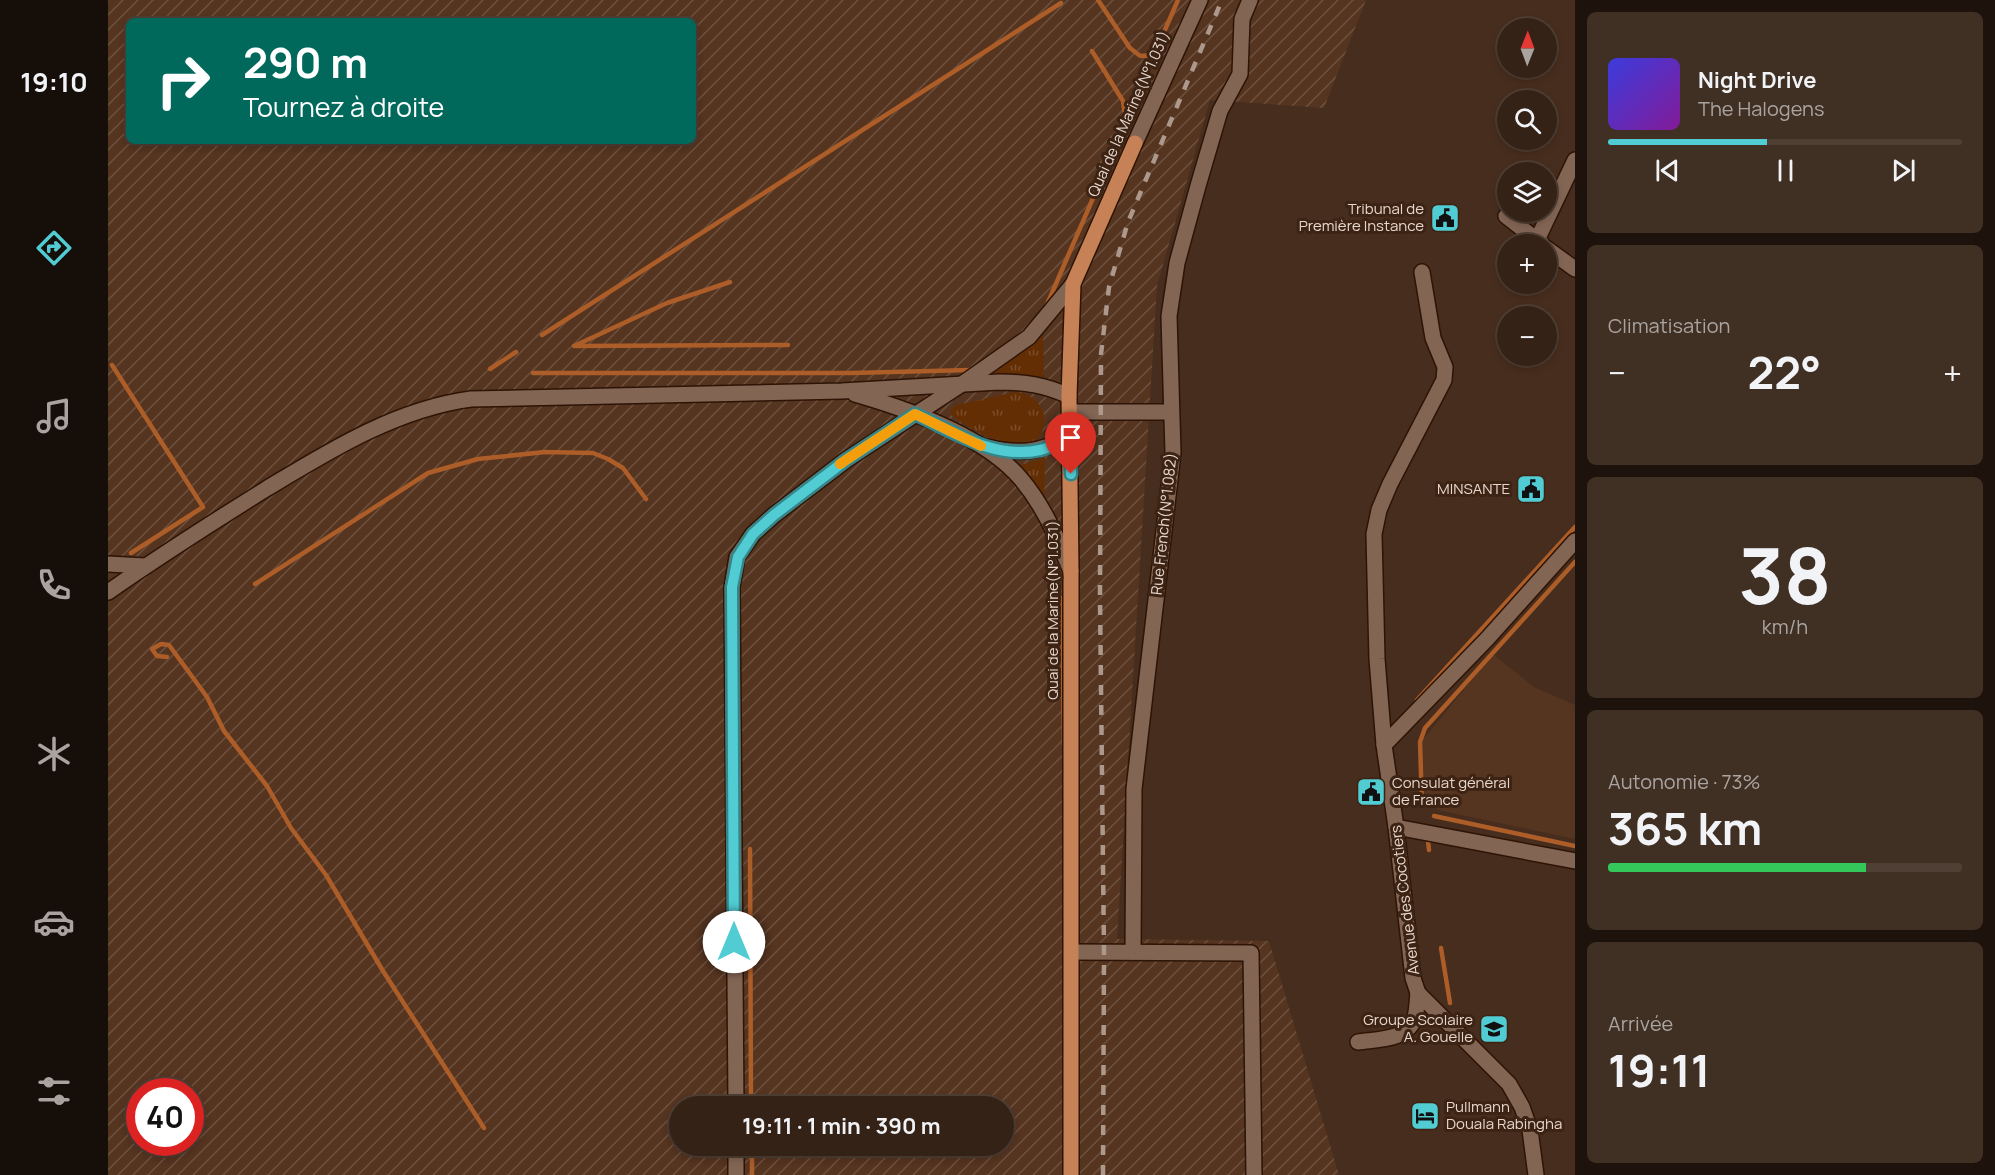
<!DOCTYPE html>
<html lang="fr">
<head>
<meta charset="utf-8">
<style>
  :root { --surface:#352216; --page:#402f23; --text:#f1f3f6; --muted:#aaa4a1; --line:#4f3f35; --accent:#51ccd3 }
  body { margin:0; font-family:Manrope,sans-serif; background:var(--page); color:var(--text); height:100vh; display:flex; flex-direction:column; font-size:22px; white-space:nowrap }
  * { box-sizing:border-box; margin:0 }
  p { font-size:20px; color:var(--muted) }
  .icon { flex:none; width:33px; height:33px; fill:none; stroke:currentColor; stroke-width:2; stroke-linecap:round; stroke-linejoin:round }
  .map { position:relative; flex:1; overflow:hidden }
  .side { display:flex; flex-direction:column; gap:12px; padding:12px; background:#1d130c; width:420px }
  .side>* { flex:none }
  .banner { position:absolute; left:18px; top:18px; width:570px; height:126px; border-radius:9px; box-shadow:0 3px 9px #0003,0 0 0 2px var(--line); background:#00695c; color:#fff; overflow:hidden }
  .needle { width:39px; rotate:1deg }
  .tools { position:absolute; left:1389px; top:18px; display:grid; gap:12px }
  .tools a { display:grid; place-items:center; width:60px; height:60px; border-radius:50%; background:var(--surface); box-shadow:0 3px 9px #0003,0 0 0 2px var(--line); font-size:30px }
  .speed { position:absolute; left:18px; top:1078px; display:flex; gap:12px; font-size:30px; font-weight:700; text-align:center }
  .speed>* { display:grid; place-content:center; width:78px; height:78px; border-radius:50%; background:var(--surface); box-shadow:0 3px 9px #0003,0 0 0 2px var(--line); line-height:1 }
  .speed .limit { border:9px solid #d22; background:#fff; color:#111 }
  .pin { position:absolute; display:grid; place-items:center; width:51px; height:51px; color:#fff; margin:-62px -26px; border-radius:50% 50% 50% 0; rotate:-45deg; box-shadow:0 0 6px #0007 }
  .pin .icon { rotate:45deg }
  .me { position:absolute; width:66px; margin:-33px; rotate:0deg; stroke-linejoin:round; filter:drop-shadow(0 0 4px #0008) }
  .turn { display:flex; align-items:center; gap:21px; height:126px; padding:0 18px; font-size:27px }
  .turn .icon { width:78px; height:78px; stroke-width:2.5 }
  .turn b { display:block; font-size:42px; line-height:51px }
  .big { font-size:45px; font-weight:700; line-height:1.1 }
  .side .tile { flex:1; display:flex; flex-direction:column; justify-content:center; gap:9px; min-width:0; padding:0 21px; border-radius:9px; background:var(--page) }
  .side .dial { align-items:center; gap:0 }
  .dial b { font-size:78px; line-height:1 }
  .song { display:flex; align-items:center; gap:18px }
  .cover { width:72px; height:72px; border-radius:9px; background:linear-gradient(135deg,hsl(240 70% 55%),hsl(290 70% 35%)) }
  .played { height:6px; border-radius:3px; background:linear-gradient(90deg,var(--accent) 45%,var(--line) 45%) }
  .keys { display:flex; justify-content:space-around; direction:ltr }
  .heat { display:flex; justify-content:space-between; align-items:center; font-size:33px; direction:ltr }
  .charge { height:9px; border-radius:4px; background:linear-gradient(90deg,#34c759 73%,var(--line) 0) }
  .trip { position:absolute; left:561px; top:1096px; width:345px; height:60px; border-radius:30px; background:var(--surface); box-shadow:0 3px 9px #0003,0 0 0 2px var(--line); font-weight:700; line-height:60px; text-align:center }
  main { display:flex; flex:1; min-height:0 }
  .dock { display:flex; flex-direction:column; width:108px; justify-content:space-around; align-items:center; background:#150e09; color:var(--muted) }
  .dock .icon { width:42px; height:42px }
  .dock .selected { color:var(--accent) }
  .dock b { font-size:27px; color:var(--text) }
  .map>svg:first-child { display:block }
  .built { fill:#553420 }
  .industrial { fill:url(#industrial-furrows); fill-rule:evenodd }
  .grass { fill:url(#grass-tufts) }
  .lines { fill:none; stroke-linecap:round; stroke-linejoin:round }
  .stream { stroke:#ad5d28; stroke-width:4.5 }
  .minor-casing { stroke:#2d1405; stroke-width:18 }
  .major-casing { stroke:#2d1405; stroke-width:18 }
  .minor { stroke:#836554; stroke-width:15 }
  .major { stroke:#c68156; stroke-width:15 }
  .rail { stroke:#ad998c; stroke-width:4.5; stroke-dasharray:10 10; stroke-linecap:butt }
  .route-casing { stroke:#358589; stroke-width:15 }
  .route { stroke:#51ccd3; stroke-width:10 }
  .slow { stroke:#f59e0b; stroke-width:10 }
  .labels { text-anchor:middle; stroke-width:6; stroke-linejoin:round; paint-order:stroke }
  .street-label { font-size:15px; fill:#e7d6cc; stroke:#3c2313 }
  .poi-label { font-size:15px; fill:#e7d6cc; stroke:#3c2313; text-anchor:end }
</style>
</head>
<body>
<main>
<nav class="dock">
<b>19:10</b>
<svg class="icon selected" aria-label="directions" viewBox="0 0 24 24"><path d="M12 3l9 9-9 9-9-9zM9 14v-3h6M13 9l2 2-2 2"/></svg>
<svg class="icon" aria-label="music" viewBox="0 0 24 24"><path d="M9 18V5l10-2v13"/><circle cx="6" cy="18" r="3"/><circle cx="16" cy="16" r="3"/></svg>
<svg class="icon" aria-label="phone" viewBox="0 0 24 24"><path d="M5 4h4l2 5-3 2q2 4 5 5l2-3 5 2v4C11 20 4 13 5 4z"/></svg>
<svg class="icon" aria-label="climate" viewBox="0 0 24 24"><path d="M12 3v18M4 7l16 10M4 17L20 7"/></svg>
<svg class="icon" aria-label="car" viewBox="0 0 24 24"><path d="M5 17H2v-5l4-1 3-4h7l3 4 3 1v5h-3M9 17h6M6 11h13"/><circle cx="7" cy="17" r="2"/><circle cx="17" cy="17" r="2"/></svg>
<svg class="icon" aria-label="filters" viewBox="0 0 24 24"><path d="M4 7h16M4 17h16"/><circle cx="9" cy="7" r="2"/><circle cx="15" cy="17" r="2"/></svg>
</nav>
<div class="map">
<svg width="1467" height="1175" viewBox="0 0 1467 1175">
  <defs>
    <pattern id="industrial-furrows" width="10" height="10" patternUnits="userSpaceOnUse" patternTransform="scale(1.5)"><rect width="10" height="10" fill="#553420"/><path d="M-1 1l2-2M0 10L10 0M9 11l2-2" fill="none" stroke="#6d513f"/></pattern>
    <pattern id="grass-tufts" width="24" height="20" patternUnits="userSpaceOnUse" patternTransform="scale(1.5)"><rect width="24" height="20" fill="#642e05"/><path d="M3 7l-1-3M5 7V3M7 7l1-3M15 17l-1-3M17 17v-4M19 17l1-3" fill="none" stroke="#7a4c28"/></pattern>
  </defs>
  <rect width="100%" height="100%" fill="#472d1d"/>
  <polygon class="built" points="1385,654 1426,687 1467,705 1467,839 1330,810 1324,806 1315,793 1313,744 1318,736"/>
  <path class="industrial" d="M0 0H1258L1216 108 1102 100 1049 286 1009 939 1161 941 1231 1175H0ZM21 21H585V141H21ZM32 1092H82V1143H32ZM572 1107H896V1146H572Z"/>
  <g class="grass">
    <polygon points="935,332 936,377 888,376 885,373 890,368"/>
    <path d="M907 392C945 396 944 441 916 445 894 448 860 428 843 415L842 411 848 405Z"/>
    <polygon points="937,456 936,499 908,466 931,460"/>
  </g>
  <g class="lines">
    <g class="stream">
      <polyline points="990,0 1022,48 1031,55"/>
      <polyline points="1033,56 1046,55 1070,0"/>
      <polyline points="622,282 559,303 466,346 680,345"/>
      <polyline points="937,309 1018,122 1015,101 984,51"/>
      <polyline points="434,335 953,3"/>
      <polyline points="4,365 95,507 23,553"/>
      <polyline points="382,369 408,352"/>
      <polyline points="425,373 743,373 863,370"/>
      <polyline points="147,584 320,473 370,459 437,452 485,453 500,459 515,468 538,499"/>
      <polyline points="954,598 956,746"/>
      <polyline points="59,657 49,656 44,649 53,644 61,645 99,697 116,731 159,786 183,828 218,875 275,971 376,1128"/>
      <polyline points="1309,700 1467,527"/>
      <polyline points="1314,805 1312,742 1317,728 1467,562"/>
      <polyline points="1326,816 1467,846"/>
      <polyline points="642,849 643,1107"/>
      <polyline points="1321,850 1320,841 1323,840"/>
      <polyline points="1333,948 1342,1003"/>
      <polyline points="644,1146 644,1175"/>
    </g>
    <g class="minor-casing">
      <g id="minor">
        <polyline points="1027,143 1092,0"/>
        <polyline points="1398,216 1434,244"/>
        <polyline points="1429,240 1467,160"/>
        <polyline points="1438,248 1467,269"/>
        <polyline points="1314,272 1325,338 1337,367 1336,380 1282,484 1271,510 1266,534 1269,659 1276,745 1288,827 1305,978 1310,993 1401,1084 1414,1107 1422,1130 1428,1175"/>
        <path d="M747 394C799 409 877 436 913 479 936 506 949 538 963 571"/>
        <polyline points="962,412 1062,412"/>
        <path d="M879 447C912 455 932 452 962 437"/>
        <polyline points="0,564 37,566"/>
        <path d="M0 592C52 556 105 522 158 489 221 451 288 409 363 399L734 391 891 382C917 382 937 385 961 396"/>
        <polyline points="1276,745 1379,639 1467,541"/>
        <polyline points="1288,827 1467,861"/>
        <polyline points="964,952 1143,953 1146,1175"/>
        <polyline points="1025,952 1026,789 1065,453 1061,316 1069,263 1090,186 1112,111 1132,74 1134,19 1142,0"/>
        <path d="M1250 1042C1270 1039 1300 1041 1307 1017 1309 1010 1309 1001 1310 993"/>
        <polyline points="628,1107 624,587 629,557 645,534 666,515 738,460 854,384 921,337 965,284"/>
        <polyline points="628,1146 628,1175"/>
      </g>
    </g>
    <g class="major-casing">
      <polyline id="major" points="963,1175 963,571 961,396 965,284 1027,143"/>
    </g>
    <use href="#minor" class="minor"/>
    <use href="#major" class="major"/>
    <polyline class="rail" points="995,1175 996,952 992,598 993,354 1001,287 1020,222 1114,0"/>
  </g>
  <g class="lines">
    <g class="route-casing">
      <path id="route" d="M626 942 624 587 630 557 645 534 666 515 738 460 807 414C846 432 886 460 932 450 943 448 952 442 962 436L963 474"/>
    </g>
    <use href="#route" class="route"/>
    <polyline class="slow" points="732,464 807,414 873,446"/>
  </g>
  <defs>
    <g id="civic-square" transform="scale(1.5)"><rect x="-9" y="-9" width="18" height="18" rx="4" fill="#51ccd3" stroke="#3c2313"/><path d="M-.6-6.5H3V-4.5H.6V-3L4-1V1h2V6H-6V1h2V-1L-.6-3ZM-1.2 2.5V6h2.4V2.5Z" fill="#111"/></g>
    <g id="school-square" transform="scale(1.5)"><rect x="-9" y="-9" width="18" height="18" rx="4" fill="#51ccd3" stroke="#3c2313"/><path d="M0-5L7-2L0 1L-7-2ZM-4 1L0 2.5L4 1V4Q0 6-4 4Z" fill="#111"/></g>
    <g id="hotel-square" transform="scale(1.5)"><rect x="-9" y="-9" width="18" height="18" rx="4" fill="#51ccd3" stroke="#3c2313"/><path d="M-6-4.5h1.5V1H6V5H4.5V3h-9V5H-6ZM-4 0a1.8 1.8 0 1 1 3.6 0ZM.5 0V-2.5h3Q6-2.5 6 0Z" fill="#111"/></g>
  </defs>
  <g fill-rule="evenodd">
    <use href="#civic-square" x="1337" y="218"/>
    <use href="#civic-square" x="1423" y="489"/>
    <use href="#civic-square" x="1263" y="792"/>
    <use href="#school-square" x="1386" y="1029"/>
    <use href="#hotel-square" x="1317" y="1116"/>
  </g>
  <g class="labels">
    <g class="street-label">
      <text transform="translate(1021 114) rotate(-66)" y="5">Quai de la Marine(N°1.031)</text>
      <text transform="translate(1056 524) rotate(-84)" y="5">Rue French(N°1.082)</text>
      <text transform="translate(945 610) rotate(-90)" y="5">Quai de la Marine(N°1.031)</text>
      <text transform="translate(1297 900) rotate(-97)" y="5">Avenue des Cocotiers</text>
    </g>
    <g class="poi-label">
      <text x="1316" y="214">Tribunal de<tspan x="1316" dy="17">Première Instance</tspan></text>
      <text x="1402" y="494">MINSANTE</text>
      <text x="1284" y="788" text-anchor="start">Consulat général<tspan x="1284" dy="17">de France</tspan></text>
      <text x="1365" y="1025">Groupe Scolaire<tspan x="1365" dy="17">A. Gouelle</tspan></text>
      <text x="1338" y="1112" text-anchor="start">Pullmann<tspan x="1338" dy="17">Douala Rabingha</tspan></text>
    </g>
  </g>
</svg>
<div class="tools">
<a><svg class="needle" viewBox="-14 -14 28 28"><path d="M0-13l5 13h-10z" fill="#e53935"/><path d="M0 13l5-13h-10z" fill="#aaa4a1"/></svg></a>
<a><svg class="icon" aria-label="search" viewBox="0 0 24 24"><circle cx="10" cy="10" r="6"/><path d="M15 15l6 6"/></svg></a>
<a><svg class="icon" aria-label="layers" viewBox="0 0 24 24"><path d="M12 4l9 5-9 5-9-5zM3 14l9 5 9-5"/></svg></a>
<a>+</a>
<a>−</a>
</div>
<div class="speed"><div class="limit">40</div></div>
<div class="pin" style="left:963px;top:474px;background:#d93025"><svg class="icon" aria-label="arrive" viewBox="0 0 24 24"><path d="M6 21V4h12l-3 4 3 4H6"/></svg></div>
<svg class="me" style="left:626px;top:942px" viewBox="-20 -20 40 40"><circle r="19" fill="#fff"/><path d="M0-13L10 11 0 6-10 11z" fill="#51ccd3"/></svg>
<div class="trip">19:11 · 1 min · 390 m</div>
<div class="banner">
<div class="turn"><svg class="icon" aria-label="right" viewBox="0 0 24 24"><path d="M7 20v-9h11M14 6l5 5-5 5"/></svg><div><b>290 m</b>Tournez à droite</div></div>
</div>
</div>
<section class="side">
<div class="tile">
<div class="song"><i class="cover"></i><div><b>Night Drive</b><p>The Halogens</p></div></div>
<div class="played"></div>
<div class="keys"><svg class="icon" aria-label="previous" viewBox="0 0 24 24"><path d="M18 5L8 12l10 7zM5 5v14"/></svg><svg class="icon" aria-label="pause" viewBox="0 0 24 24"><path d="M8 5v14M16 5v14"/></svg><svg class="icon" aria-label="next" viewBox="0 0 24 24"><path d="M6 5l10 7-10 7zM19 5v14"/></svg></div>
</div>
<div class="tile"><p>Climatisation</p>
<div class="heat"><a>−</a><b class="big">22°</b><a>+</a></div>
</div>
<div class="tile dial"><b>38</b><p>km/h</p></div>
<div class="tile"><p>Autonomie · 73%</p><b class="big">365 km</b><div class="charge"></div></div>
<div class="tile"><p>Arrivée</p><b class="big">19:11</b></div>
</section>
</main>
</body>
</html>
